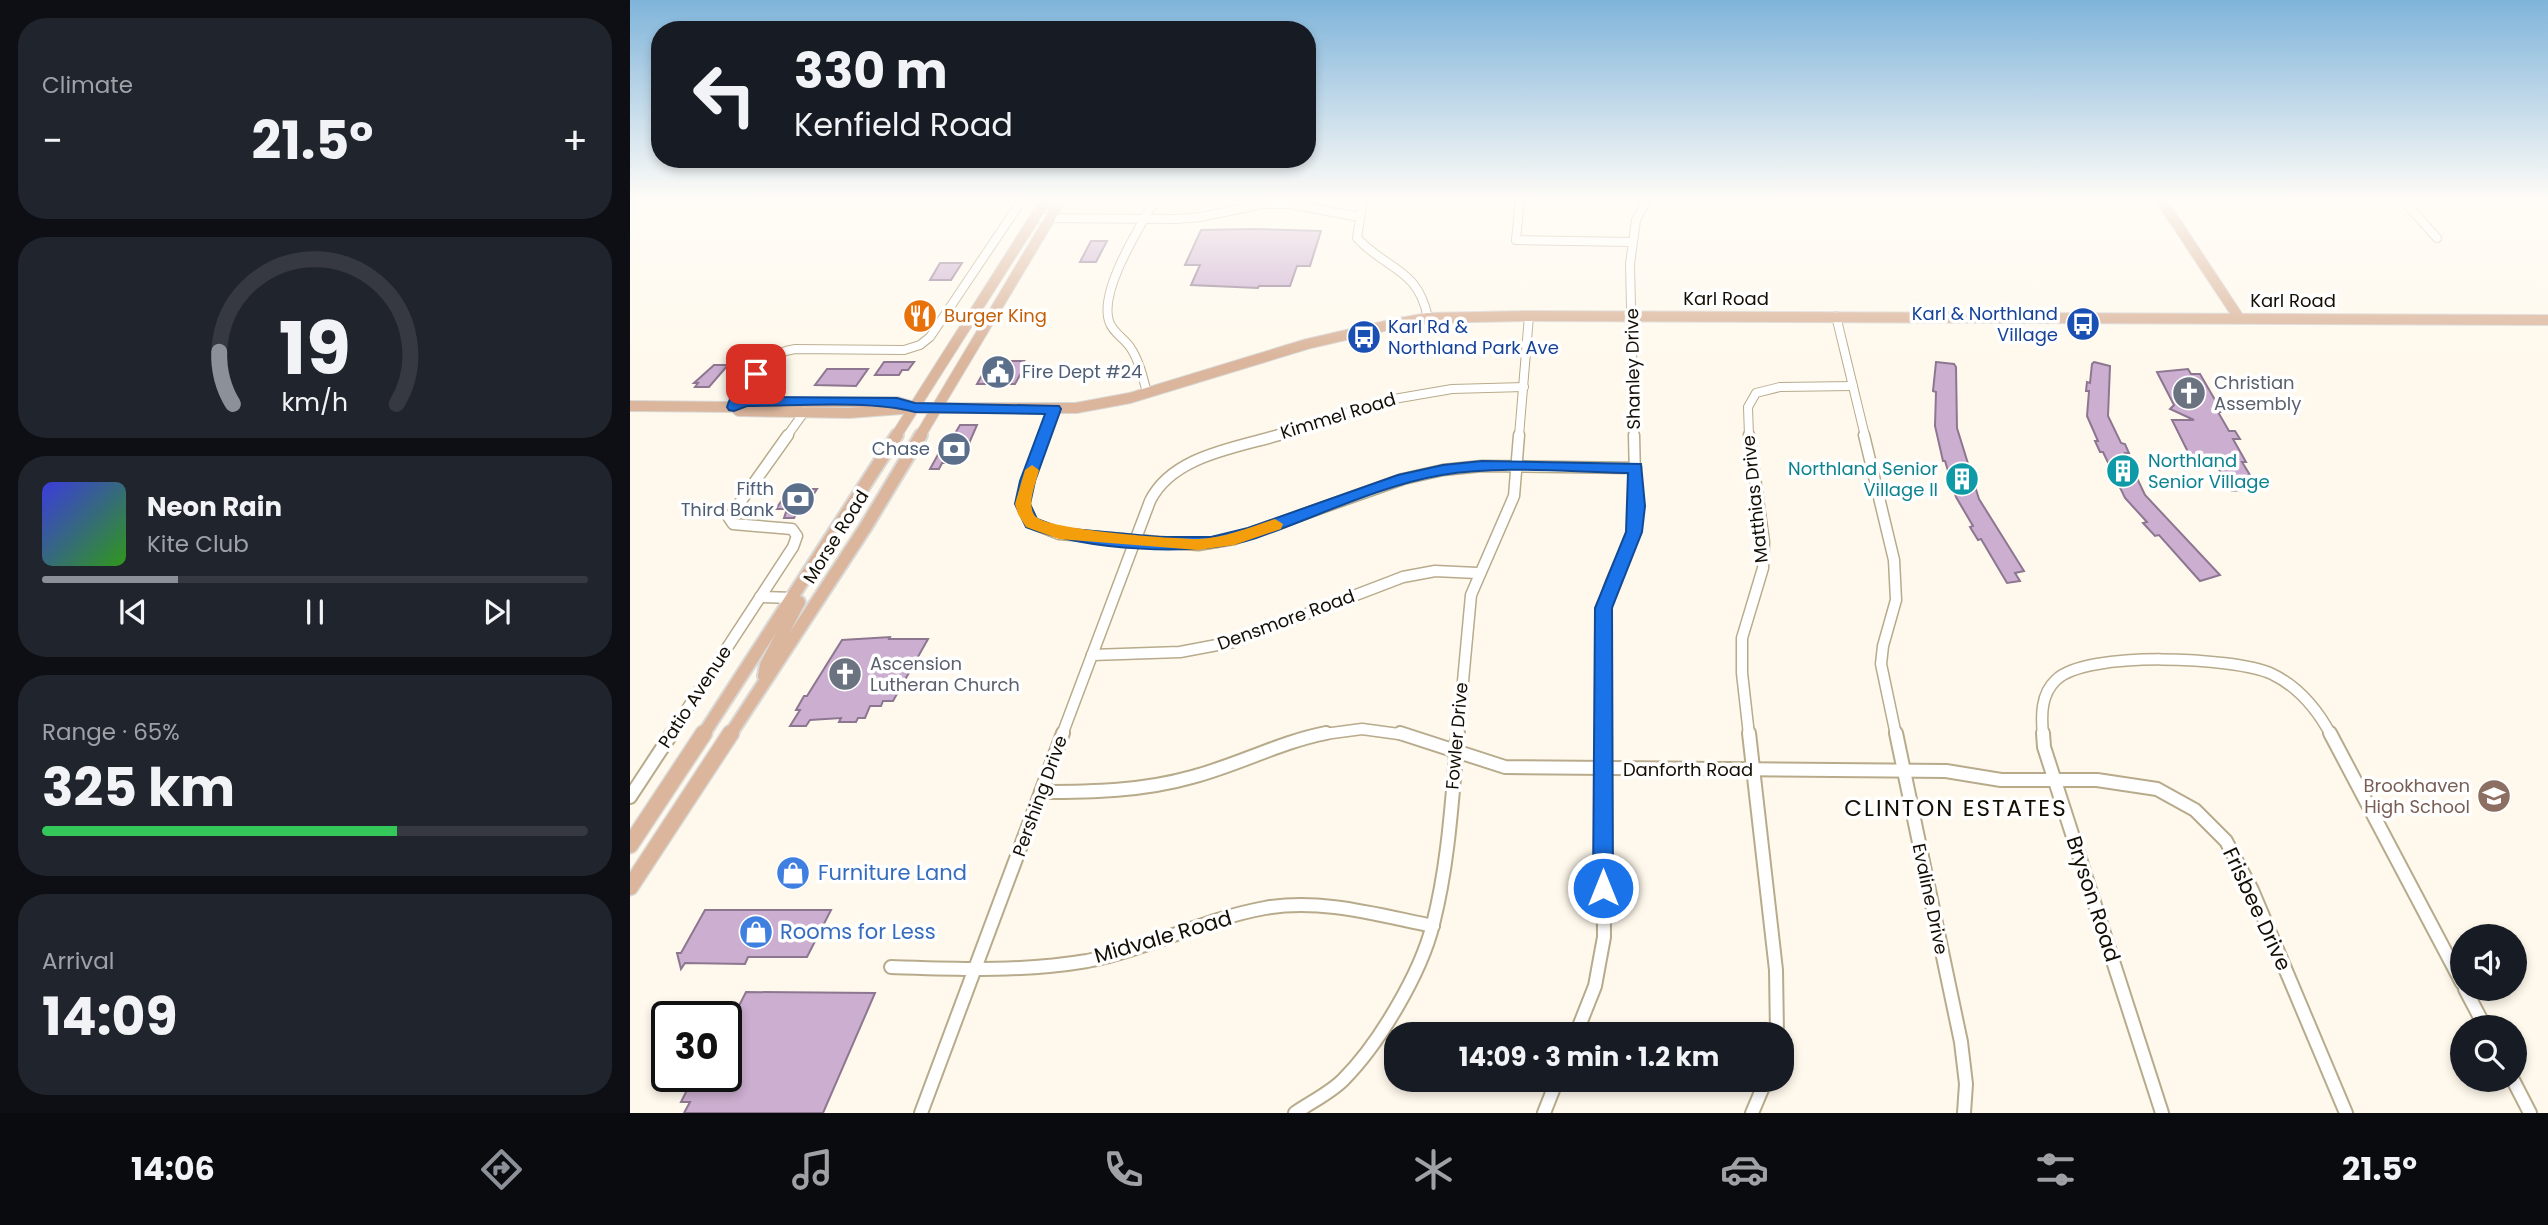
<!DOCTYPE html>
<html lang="en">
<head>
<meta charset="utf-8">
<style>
  :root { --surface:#171b24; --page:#20242c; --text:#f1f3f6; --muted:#9ea1a6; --line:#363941; --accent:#8c9099 }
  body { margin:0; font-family:Poppins,sans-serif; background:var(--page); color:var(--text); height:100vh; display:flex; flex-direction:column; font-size:26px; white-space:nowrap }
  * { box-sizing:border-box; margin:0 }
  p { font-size:23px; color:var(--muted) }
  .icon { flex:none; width:38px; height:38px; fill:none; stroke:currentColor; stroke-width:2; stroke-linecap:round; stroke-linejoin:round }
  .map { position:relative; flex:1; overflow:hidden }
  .sheet { display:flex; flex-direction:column; gap:18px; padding:18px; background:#0d0f14; width:630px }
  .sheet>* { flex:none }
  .guide { position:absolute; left:21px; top:21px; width:665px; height:147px; border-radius:28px; box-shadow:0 4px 10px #0003; background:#171b24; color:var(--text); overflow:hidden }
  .buttons { position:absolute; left:1820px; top:924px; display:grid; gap:14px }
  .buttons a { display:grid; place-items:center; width:77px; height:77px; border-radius:50%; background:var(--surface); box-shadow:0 4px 10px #0003; font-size:35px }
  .speed { position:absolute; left:21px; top:1001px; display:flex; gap:14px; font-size:35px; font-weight:700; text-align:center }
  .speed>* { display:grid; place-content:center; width:91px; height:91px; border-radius:50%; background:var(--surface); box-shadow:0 4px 10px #0003; line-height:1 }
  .speed .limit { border:4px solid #111; border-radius:10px; background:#fff; color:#111 }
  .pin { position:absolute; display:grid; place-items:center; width:60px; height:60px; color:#fff; margin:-30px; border-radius:14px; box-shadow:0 4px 10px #0006 }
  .me { position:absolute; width:77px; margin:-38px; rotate:0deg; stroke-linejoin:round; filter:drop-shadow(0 0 5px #0008) }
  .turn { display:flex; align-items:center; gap:24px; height:147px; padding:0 28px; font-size:32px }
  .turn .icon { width:91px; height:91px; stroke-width:2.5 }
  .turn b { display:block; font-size:49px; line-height:60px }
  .big { font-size:52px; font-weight:700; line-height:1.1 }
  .sheet .widget { flex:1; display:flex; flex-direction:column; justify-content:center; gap:10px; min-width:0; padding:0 24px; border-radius:28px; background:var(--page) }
  .sheet .dial { align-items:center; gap:0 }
  .dial svg { height:182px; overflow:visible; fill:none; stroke:var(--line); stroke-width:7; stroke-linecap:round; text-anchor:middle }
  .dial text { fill:var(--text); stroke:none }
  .song { display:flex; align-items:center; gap:21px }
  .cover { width:84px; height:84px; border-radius:10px; background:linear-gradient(135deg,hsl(240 70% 55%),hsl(110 70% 35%)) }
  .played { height:7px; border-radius:4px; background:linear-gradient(90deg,var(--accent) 25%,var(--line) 25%) }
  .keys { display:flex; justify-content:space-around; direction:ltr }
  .heat { display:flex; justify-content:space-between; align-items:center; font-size:38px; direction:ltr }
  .charge { height:10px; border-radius:5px; background:linear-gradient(90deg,#34c759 65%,var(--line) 0) }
  .trip { position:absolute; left:754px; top:1022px; width:410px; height:70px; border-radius:28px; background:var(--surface); box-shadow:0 4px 10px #0003; font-weight:700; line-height:70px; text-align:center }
  .dock { display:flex; height:112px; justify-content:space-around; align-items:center; background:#090b0e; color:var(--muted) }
  .dock .icon { width:49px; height:49px }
  .dock .selected { color:var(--accent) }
  .dock b { font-size:32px; color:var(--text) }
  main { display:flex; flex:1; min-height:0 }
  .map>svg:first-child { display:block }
  .building { fill:#ccaed0; stroke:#8d7790; stroke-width:2 }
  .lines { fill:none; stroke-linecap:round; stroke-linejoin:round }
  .minor-far2-casing { stroke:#b8ab8c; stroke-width:10 }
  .minor-far1-casing { stroke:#b8ab8c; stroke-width:13 }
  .minor-casing { stroke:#b8ab8c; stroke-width:16 }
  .major-far2-casing { stroke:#d9d9d7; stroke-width:12 }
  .major-far1-casing { stroke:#d9d9d7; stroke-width:16 }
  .major-casing { stroke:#d9d9d7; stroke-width:19 }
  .minor-far2 { stroke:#fff; stroke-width:8 }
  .minor-far1 { stroke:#fff; stroke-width:10 }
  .minor { stroke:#fff; stroke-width:12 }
  .major-far2 { stroke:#dbb69d; stroke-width:10 }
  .major-far1 { stroke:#dbb69d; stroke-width:12 }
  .major { stroke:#dbb69d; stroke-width:16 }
  .route { fill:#1a73e8; stroke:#114b97; stroke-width:2 }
  .slow { fill:#f59e0b }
  .labels { text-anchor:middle; stroke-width:7; stroke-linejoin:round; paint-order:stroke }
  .street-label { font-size:18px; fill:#140f05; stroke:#fff }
  .transit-label { font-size:18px; fill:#164399; stroke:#fff; text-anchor:end }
  .food-label { font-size:18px; fill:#c56008; stroke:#fff; text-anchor:start }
  .service-label { font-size:18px; fill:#4e5e75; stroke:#fff; text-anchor:end }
  .worship-label { font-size:18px; fill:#5b616d; stroke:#fff; text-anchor:start }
  .culture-label { font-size:18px; fill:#0d838f; stroke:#fff; text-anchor:start }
  .education-label { font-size:18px; fill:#785e54; stroke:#fff; text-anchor:end }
  .near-shop-label { font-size:21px; fill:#366cbe; stroke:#fff; text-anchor:start }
  .near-street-label { font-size:21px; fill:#140f05; stroke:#fff }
  .near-neighbourhood-label { font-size:23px; letter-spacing:2px; fill:#140f05; stroke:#fff }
</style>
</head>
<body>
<main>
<section class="sheet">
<div class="widget"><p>Climate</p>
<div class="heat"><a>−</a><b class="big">21.5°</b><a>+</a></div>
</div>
<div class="widget dial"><svg viewBox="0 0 100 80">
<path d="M14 69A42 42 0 1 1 86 69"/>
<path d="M14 69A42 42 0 0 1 8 46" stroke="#8c9099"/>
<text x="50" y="56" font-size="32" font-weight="700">19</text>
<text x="50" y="72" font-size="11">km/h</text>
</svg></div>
<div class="widget">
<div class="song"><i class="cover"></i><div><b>Neon Rain</b><p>Kite Club</p></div></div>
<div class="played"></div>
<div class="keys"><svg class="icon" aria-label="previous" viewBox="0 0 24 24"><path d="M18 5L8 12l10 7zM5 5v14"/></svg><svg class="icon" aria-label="pause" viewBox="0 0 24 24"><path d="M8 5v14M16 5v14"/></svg><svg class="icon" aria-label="next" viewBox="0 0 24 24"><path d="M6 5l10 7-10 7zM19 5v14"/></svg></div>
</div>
<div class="widget"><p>Range · 65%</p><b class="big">325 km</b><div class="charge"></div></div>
<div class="widget"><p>Arrival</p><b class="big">14:09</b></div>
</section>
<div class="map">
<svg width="1918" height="1113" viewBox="0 0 1918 1113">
  <rect width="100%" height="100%" fill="#fff9ed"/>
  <g class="building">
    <polygon points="624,229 691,231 680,266 667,266 660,286 629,286 628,288 561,285 570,265 555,265 571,230"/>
    <polygon points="461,241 477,241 466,262 450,262"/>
    <polygon points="310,263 332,263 321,280 300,280"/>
    <polygon points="360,361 394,361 392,364 396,364 385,384 347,384"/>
    <polygon points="254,362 284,362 278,370 272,370 269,375 245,375"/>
    <polygon points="1306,362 1324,364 1326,367 1327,428 1349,499 1394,571 1385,573 1390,581 1377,583 1351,539 1348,540 1340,527 1343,526 1326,497 1315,461 1313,461 1305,426 1306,392 1303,391"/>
    <polygon points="1464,362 1480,366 1478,416 1491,443 1495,444 1499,453 1495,453 1515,495 1590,575 1570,581 1529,535 1525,536 1513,523 1517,522 1495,498 1473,452 1470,452 1465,441 1468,441 1457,416 1459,391 1456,391 1457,382 1460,383 1462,364"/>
    <polygon points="84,365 98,365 79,387 65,387 68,383 64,383"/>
    <polygon points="197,369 238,369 226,386 185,385"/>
    <polygon points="1558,369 1561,374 1570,374 1592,412 1588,412 1599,431 1605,431 1610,439 1603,439 1616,462 1612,462 1628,488 1602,491 1582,458 1562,458 1557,450 1542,420 1564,420 1540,409 1544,405 1527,372"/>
    <polygon points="330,425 347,425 334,455 326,463 312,463 309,469 300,469 315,442 320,442"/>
    <polygon points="171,489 187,489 172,512 167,512 164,518 154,518 157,509 146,509 158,491 170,491"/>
    <polygon points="260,637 259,639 298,639 263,701 253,701 251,706 240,706 235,718 228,718 226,722 209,722 211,718 180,720 176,726 160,726 170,710 166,710 174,696 177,696 212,640"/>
    <polygon points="75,910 201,910 177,957 118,957 115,964 55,963 51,969 47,953 51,953"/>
    <polygon points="116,992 245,993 193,1113 54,1113 60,1102 51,1102 64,1076 96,1076 96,1031"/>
  </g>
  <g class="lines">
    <g class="minor-far2-casing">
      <g id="minor-far2">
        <path d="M733 200 727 238C758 271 788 268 798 318"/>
        <polyline points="890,200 886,240 1003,242"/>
        <polyline points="1773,200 1807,238"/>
        <polyline points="404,218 546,219 570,217 633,204 660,204 729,217"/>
        <polyline points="1206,316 1235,436"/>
        <path d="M517 393C513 377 509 360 500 347 494 338 482 332 479 321 469 290 510 227 525 200"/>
        <path d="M104 407C116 380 135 353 165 349L274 350 290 345 300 337 392 200"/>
        <polyline points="157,436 175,411"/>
        <polyline points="414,436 424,409"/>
        <polyline points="643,436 758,400 822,389 894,387"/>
        <polyline points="889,436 899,316"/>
        <polyline points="1004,436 1000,264 1006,220 1017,200"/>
        <polyline points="1119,436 1118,407 1126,393 1150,387 1223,386"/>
      </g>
    </g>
    <g class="minor-far1-casing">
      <g id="minor-far1">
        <polyline points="415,435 395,490 393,504 401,523 429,534 568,545 604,539 773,479 813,470 852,466 1006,468"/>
        <polyline points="1119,435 1134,542 1133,568 1112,638 1112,673 1119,735"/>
        <polyline points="1234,435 1264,560 1266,600 1253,646 1251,664 1266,735"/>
        <polyline points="130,597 164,598"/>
        <polyline points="462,655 550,652 603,642 773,577 805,571 847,573"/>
        <polyline points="40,735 163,547 167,536 162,529 103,524 99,518 158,435"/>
        <path d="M432 735 520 501C542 456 605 448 649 435"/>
        <polyline points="687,735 732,729 776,735"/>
        <polyline points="828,735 841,595 884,496 889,435"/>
        <path d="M973 735C972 690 966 639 977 595 983 569 1002 547 1006 520L1004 435"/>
        <path d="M1413 735C1411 715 1411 694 1426 680 1456 650 1605 657 1642 674 1669 687 1687 709 1701 735"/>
      </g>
    </g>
    <g class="minor-casing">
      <g id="minor">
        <polyline points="770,733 875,767 1316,771 1371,780 1467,780 1527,789 1565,810 1596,841 1622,890 1716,1113"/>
        <polyline points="1119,733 1146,970 1147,1034"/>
        <polyline points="1266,733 1331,1042 1336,1084 1334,1113"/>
        <polyline points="1413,733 1414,747 1532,1113"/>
        <polyline points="1700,733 1832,983"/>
        <path d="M411 792C462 792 513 791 562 777 608 765 650 742 696 733"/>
        <polyline points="0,797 42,733"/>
        <path d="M261 967C327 969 392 972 457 961 518 949 574 919 635 908 691 898 748 915 803 926"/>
        <polyline points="1835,989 1855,1027"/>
        <polyline points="946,1034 965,986 974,937 973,733"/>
        <polyline points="1883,1080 1900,1113"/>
        <polyline points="291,1113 433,733"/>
        <path d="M665 1113C681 1102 700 1093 713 1080 749 1044 791 973 803 924 819 862 822 797 828 733"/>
        <polyline points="914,1113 927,1080"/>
        <polyline points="1122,1113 1136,1080"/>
      </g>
    </g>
    <g class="major-far2-casing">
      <g id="major-far2">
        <polyline points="1531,200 1609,318"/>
        <polyline points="0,406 104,407 115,402 267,402 281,406"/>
        <polyline points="104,407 109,411 219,413 285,408 446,408 500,398 677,344 759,325 798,318 899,316 1918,320"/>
        <polyline points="266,436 416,200"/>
        <polyline points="290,436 431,200"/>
      </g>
    </g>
    <g class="major-far1-casing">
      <g id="major-far1">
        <polyline points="134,676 136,665 169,602"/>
        <polyline points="73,735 267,435"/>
        <polyline points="100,735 235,528 291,435"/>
      </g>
    </g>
    <g class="major-casing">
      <g id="major">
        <polyline points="0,845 74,733"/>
        <polyline points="0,887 101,733"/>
      </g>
    </g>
    <use href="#minor-far2" class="minor-far2"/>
    <use href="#minor-far1" class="minor-far1"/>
    <use href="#minor" class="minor"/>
    <use href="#major-far2" class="major-far2"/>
    <use href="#major-far1" class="major-far1"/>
    <use href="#major" class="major"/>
  </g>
  <linearGradient id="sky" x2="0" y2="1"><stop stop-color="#7fb4da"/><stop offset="0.56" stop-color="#fffcf7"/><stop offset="1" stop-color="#fffcf7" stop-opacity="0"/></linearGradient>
  <rect width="1918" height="356" fill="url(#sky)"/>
  <path class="route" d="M126 369 132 374 114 397 267 398 285 403 429 406 431 409 405 481 400 504 407 519 431 528 530 537H581L618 528 768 475 813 465 852 461 1011 464 1015 506 1012 532 982 608 983 888 981 895 973 898 966 895 963 888 965 608 996 532 998 473C939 472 871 465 812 475 748 486 687 517 626 538 564 558 456 550 396 527L385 504 390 481 415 414 285 412C239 400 166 406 117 406L104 411 99 410 97 407C101 394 113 374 126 369Z"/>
  <path class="slow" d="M402 465 409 470C406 484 396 504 405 516 416 530 545 539 568 539 595 538 620 527 645 519L653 524 651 529 604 545 568 550 429 539 396 527 388 514 385 504 395 470Z"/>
  <defs>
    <g id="restaurant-disc" transform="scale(1.75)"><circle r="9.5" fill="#e8710a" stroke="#fff"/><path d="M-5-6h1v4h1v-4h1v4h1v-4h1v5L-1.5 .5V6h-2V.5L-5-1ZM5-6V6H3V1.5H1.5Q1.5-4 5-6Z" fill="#fff"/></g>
    <g id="bus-disc" transform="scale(1.75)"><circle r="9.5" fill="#1a4fb4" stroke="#fff"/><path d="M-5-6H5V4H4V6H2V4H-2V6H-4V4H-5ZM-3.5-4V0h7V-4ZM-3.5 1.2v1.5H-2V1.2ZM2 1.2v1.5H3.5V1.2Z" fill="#fff"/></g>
    <g id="civic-disc" transform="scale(1.75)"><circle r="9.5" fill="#5c6f8a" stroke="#fff"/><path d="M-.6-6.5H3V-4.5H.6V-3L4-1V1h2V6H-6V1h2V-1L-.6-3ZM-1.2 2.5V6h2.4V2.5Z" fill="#fff"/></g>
    <g id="church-disc" transform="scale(1.75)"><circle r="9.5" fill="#6b7280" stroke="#fff"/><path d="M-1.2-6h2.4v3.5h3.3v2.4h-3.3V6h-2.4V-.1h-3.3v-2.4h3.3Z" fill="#fff"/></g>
    <g id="bank-disc" transform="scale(1.75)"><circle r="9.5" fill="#5c6f8a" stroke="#fff"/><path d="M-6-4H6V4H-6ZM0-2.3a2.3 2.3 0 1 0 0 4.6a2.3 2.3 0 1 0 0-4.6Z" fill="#fff"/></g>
    <g id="building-disc" transform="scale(1.75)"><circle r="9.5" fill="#0f9aa8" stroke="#fff"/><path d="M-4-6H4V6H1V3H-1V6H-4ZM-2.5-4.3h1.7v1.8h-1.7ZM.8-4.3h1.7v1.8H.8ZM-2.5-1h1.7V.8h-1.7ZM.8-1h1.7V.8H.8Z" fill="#fff"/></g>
    <g id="school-disc" transform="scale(1.75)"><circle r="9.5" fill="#8d6e63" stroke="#fff"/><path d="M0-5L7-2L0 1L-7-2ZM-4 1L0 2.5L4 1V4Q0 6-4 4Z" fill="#fff"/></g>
    <g id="shop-disc" transform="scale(1.75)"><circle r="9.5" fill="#3f7fe0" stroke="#fff"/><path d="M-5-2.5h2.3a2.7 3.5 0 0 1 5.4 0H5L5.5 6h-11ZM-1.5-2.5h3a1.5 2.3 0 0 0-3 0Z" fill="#fff"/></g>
  </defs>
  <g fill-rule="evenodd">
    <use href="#restaurant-disc" x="290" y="316"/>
    <use href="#bus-disc" x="1453" y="324"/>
    <use href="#bus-disc" x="734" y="337"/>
    <use href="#civic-disc" x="368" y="372"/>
    <use href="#church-disc" x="1559" y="393"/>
    <use href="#bank-disc" x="324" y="449"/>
    <use href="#building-disc" x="1493" y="471"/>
    <use href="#building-disc" x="1332" y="479"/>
    <use href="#bank-disc" x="168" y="499"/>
    <use href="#church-disc" x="215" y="674"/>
    <use href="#school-disc" x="1864" y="796"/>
    <use href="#shop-disc" x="163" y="873"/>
    <use href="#shop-disc" x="126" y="932"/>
  </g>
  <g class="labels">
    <g class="street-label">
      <text x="1096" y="305">Karl Road</text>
      <text x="1663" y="307">Karl Road</text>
      <text transform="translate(1003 369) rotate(-91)" y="6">Shanley Drive</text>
      <text transform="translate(708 416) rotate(-17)" y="6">Kimmel Road</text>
      <text transform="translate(1125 499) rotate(-96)" y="6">Matthias Drive</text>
      <text transform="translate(206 537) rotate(-58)" y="6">Morse Road</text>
      <text transform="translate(656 620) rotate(-20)" y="6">Densmore Road</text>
      <text transform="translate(65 697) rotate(-57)" y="6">Patio Avenue</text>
      <text transform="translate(827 736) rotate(-85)" y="6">Fowler Drive</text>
      <text x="1058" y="776">Danforth Road</text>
      <text transform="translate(410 796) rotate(-70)" y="6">Pershing Drive</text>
      <text transform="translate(1300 899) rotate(78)" y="6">Evaline Drive</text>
    </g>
    <g class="transit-label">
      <text x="1428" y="320">Karl &amp; Northland<tspan x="1428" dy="21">Village</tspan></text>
      <text x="758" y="333" text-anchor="start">Karl Rd &amp;<tspan x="758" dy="21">Northland Park Ave</tspan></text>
    </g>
    <g class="food-label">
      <text x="314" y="322">Burger King</text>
    </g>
    <g class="service-label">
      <text x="392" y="378" text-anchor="start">Fire Dept #24</text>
      <text x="300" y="455">Chase</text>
      <text x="144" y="495">Fifth<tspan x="144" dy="21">Third Bank</tspan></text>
    </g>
    <g class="worship-label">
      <text x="1584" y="389">Christian<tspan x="1584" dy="21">Assembly</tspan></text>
      <text x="240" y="670">Ascension<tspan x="240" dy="21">Lutheran Church</tspan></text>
    </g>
    <g class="culture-label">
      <text x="1518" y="467">Northland<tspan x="1518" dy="21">Senior Village</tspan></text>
      <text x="1308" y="475" text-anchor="end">Northland Senior<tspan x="1308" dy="21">Village II</tspan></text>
    </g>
    <g class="education-label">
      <text x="1840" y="792">Brookhaven<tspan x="1840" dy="21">High School</tspan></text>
    </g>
    <g class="near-shop-label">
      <text x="188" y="880">Furniture Land</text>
      <text x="150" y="939">Rooms for Less</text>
    </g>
    <g class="near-street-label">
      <text transform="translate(1463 899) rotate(72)" y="7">Bryson Road</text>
      <text transform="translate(1627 909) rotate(65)" y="7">Frisbee Drive</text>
      <text transform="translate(533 937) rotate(-16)" y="7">Midvale Road</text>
    </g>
    <g class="near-neighbourhood-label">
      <text x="1326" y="816">CLINTON ESTATES</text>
    </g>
  </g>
</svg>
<div class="buttons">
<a><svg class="icon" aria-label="sound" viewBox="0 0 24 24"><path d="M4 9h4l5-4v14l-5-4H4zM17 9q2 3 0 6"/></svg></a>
<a><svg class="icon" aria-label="search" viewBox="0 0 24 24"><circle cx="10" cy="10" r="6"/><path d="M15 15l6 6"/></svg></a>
</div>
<div class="speed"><div class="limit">30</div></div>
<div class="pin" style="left:126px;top:374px;background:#d93025"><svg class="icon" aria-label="arrive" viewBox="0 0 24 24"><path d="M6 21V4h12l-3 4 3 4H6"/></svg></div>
<svg class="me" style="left:973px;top:888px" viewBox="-20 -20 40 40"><circle r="17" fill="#1a73e8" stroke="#fff" stroke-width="3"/><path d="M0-11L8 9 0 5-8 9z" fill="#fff"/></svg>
<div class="trip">14:09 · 3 min · 1.2 km</div>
<div class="guide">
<div class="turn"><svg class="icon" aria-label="left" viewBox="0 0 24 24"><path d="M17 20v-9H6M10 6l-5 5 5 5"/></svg><div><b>330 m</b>Kenfield Road</div></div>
</div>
</div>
</main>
<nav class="dock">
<b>14:06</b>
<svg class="icon selected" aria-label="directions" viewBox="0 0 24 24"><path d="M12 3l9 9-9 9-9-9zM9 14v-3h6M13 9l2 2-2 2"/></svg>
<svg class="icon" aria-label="music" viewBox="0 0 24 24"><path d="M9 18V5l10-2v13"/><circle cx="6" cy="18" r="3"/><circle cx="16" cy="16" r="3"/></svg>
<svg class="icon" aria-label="phone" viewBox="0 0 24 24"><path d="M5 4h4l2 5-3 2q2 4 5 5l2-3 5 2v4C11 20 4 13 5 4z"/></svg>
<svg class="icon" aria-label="climate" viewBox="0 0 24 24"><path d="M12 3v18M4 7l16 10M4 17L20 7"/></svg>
<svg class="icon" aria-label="car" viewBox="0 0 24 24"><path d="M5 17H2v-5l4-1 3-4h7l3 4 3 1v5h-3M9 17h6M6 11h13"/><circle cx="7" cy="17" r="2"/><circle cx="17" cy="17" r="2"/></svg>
<svg class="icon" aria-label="filters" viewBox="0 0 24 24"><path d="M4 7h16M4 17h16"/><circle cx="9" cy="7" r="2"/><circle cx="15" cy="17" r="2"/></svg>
<b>21.5°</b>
</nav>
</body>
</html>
